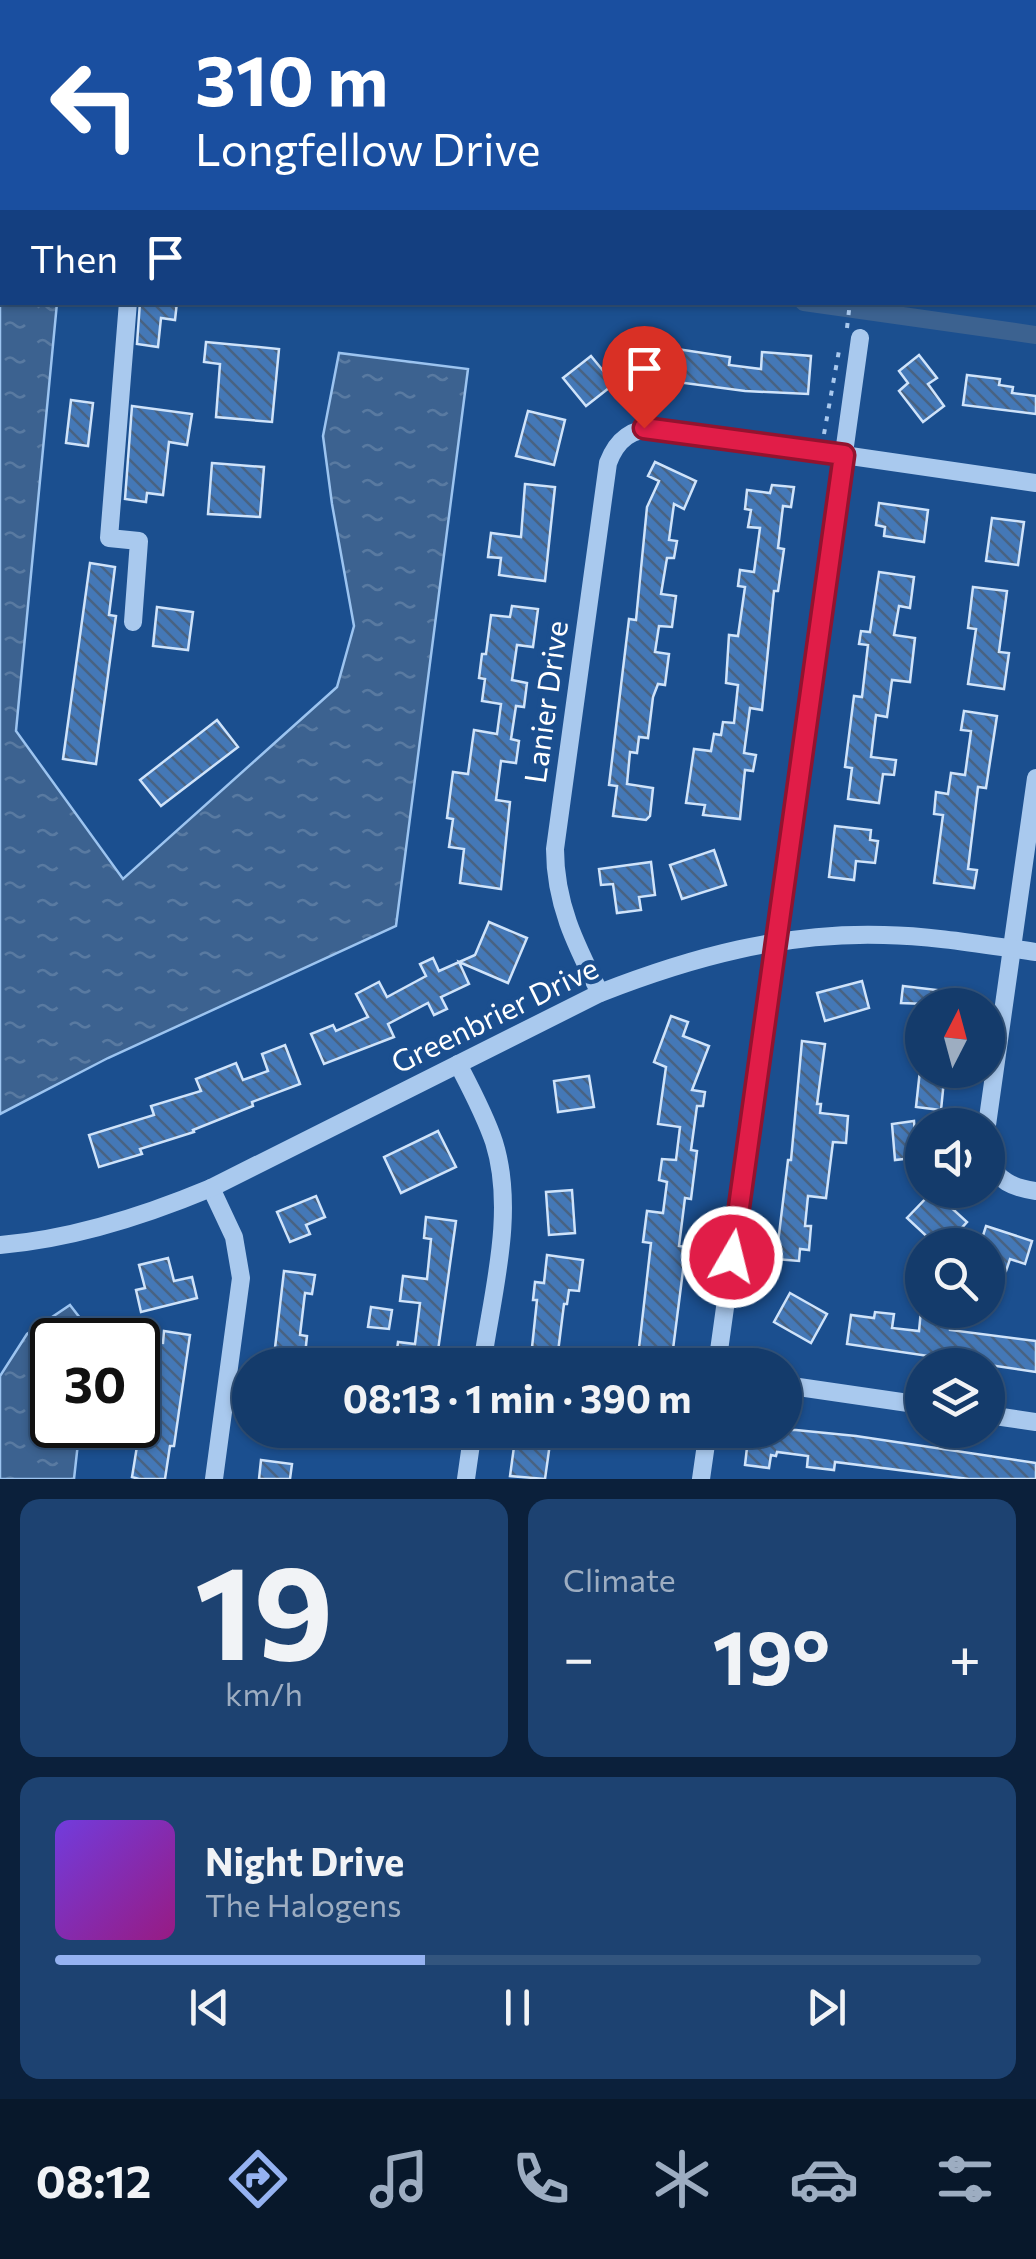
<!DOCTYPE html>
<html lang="en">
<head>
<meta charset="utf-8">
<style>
  :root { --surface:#143b6b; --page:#1d4271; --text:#f1f3f6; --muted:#9dadc1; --line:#33557e; --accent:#95b2f1 }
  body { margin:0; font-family:Commissioner,sans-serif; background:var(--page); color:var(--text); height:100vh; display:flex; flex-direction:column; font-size:38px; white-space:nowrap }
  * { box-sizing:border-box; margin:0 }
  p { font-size:32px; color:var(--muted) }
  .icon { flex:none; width:55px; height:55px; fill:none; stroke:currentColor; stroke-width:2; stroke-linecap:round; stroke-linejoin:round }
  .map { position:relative; height:1479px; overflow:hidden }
  .sheet { display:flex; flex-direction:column; gap:20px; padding:20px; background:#0b203b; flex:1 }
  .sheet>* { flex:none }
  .hud { position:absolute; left:0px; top:0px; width:1038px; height:305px; box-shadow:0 2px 8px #0004,0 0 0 2px var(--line); background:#1a4fa0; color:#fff; overflow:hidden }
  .needle { width:65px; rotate:6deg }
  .controls { position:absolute; left:905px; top:988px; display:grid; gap:20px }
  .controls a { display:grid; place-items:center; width:100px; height:100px; border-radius:50%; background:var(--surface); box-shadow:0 2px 8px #0004,0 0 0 2px var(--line); font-size:50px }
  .speed { position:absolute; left:30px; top:1318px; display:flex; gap:20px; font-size:50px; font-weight:700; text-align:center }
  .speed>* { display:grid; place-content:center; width:130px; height:130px; border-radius:50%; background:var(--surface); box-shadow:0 2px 8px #0004,0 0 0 2px var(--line); line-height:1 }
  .speed .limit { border:5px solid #111; border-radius:15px; background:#fff; color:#111 }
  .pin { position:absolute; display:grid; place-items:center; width:85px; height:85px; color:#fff; margin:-102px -42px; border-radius:50% 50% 50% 0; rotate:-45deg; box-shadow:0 0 10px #0007 }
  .pin .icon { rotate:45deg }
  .me { position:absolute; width:110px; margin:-55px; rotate:8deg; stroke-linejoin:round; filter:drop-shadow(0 0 8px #0008) }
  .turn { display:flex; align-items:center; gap:35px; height:210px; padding:0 30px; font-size:45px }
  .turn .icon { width:130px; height:130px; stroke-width:2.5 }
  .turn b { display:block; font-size:70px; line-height:85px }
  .then { display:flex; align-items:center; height:95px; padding:0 30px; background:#0003; gap:20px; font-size:38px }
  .big { font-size:75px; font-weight:700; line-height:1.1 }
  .sheet .card { flex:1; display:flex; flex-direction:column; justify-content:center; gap:15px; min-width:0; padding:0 35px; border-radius:20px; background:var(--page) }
  .sheet .dial { align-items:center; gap:0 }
  .dial b { font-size:130px; line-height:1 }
  .song { display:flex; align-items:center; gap:30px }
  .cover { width:120px; height:120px; border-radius:15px; background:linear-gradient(135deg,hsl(260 70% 55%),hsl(310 70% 35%)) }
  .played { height:10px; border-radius:5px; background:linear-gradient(90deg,var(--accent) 40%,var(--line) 40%) }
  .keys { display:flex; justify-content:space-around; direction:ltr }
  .heat { display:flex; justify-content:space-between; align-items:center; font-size:55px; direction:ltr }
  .sheet .tiles { flex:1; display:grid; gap:20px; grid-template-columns:1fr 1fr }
  .card:last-child { grid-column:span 2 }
  .trip { position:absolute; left:232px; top:1348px; width:570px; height:100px; border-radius:50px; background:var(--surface); box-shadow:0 2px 8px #0004,0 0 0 2px var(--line); font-weight:700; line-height:100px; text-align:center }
  .menu { display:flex; height:160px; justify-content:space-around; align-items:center; background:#08182b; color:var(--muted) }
  .menu .icon { width:70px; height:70px }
  .menu .on { color:var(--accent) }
  .menu b { font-size:45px; color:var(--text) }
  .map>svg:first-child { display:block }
  .forest { fill:url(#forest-crowns) }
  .water { fill:url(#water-ripples); stroke:#9cc4f0; stroke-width:2.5 }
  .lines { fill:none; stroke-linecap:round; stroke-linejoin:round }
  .canal { stroke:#3c6290; stroke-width:18 }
  .building { fill:url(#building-back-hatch); stroke:#cfe3fa; stroke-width:2.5 }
  .path { stroke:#a9c9ee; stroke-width:4; stroke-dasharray:5 8; stroke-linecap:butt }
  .minor { stroke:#a9c9ee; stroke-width:18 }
  .route-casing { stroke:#92132f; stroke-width:25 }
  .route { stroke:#e11d48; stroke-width:18 }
  .labels { text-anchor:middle; stroke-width:9; stroke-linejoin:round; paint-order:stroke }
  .street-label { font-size:30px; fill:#fff; stroke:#1b4f8f }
</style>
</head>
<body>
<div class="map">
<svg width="1036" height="1479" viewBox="0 0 1036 1479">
  <defs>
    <pattern id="forest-crowns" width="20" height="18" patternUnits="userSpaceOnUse" patternTransform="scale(2.5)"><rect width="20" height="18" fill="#2e69ad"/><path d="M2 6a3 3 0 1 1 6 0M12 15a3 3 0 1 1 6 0" fill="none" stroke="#4d80b9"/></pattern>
    <pattern id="water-ripples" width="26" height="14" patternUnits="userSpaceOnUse" patternTransform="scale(2.5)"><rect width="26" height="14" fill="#3c6290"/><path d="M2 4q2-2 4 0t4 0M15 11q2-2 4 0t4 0" fill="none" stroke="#597aa1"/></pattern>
    <pattern id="building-back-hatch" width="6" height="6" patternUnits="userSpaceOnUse" patternTransform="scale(2.5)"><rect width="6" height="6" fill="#4478b7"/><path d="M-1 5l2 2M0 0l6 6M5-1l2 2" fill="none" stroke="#486282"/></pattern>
  </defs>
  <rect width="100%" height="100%" fill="#1b4f8f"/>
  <polygon class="forest" points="288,0 883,0 288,2"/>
  <g class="water">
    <polygon points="0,257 2,302 57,303 16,731 123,879 337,687 354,626 332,504 323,436 339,353 468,369 396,926 108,1058 0,1114"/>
    <polygon points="70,1305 97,1340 52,1340 52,1425 80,1425 74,1479 0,1479 0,1376 27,1334"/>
  </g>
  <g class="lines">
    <g class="canal">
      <polyline points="0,185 2,185"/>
      <polyline points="804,302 1036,335"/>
    </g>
  </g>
  <g class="building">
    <polygon points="140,302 177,302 175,320 161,318 158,347 137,344"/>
    <polygon points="206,342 279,349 272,422 216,417 220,364 204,362"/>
    <polygon points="644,344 730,357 729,365 761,369 762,352 811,356 808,394 745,391 639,377"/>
    <polygon points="919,355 937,378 928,384 944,406 923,422 899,391 908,383 899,371"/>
    <polygon points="591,356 614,384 586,406 563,378"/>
    <polygon points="967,375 1000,379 999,385 1013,387 1012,393 1036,396 1036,414 963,405"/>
    <polygon points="71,400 93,403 88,446 66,443"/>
    <polygon points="132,406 192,414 187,445 169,442 163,495 147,493 146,502 125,499"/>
    <polygon points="528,411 565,420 554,465 516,456"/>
    <polygon points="655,462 696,481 684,509 674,504 669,540 677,541 674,558 667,558 661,594 676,596 672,627 659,626 655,652 669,654 665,685 658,684 653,697 648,738 639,737 637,753 630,752 627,784 653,788 650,816 646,820 613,816 617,786 609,785 629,619 636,620 647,507 659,481 648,476"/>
    <polygon points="212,463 264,467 260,517 208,514"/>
    <polygon points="525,484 555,487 545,581 499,575 501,558 488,557 491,533 521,537"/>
    <polygon points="772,485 794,487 791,507 783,506 778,548 784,549 778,591 774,591 762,710 750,708 744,753 756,755 753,771 745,770 740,819 703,815 705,805 686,803 694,749 711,751 714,734 721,735 723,722 734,723 738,685 726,683 729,635 738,636 745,587 738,586 740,570 754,572 760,528 748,527 751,510 745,509 747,490 770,493"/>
    <polygon points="879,503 928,510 924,542 884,536 885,527 876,525"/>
    <polygon points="992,518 1024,522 1018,565 986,561"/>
    <polygon points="90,563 115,567 109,615 116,616 96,764 63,759"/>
    <polygon points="879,572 914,577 910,608 899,606 894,635 915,638 910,682 892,680 887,717 876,715 871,757 896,760 894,775 883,774 879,803 848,799 852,768 845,767 854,696 862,697 868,645 859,644 861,631 870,632"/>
    <polygon points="973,587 1007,591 999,652 1009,653 1004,689 968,684 976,629 968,628"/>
    <polygon points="512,606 538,609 533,647 517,645 512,680 527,683 524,707 516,706 511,739 519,741 516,763 501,761 496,800 510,802 501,889 460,883 464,849 449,847 453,819 447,818 453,772 468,774 474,730 497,734 501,704 482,701 485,679 479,678 482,654 486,654 491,615 510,617"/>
    <polygon points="157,607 193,612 188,650 153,646"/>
    <polygon points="964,711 997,716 986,788 978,787 968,869 977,870 974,888 934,883 943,815 934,814 936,792 948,794 951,773 965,775 971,731 961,730"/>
    <polygon points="217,720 238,747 161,806 140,780"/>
    <polygon points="835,826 871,830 870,840 878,841 875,863 856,861 854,880 829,877"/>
    <polygon points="714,850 726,885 682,899 670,865"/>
    <polygon points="651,862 655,895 639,897 641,910 617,913 613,884 601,885 599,869"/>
    <polygon points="489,922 527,938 508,983 459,962 469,984 441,997 447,1009 434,1015 428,1003 388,1024 394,1037 324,1064 311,1034 333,1025 336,1031 368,1017 356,994 379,982 387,997 426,976 420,964 433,958 439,971 475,955"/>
    <polygon points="862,981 869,1008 825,1021 817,993"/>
    <polygon points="903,986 954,992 952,1005 901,1003"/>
    <polygon points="671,1016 688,1022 683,1036 709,1046 692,1090 705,1092 703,1106 697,1106 691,1150 697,1151 691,1199 685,1198 679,1246 686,1247 671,1365 637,1365 651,1243 643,1242 647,1211 663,1213 667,1182 659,1180 662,1159 676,1160 680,1127 658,1124 666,1067 654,1062"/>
    <polygon points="802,1041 825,1044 817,1104 821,1104 820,1113 848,1116 846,1143 833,1142 826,1198 808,1196 805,1226 811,1226 809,1250 800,1249 799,1261 776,1259 788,1160 791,1160"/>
    <polygon points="285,1045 300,1084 252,1102 253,1106 193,1130 194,1132 140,1149 142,1154 99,1167 89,1135 154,1115 151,1106 201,1091 196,1079 236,1063 243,1080 268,1071 262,1054"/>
    <polygon points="920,1070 945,1070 941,1110 916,1107"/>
    <polygon points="589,1076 594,1107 558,1112 554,1081"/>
    <polygon points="914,1121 915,1136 922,1136 922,1157 895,1160 892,1124"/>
    <polygon points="438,1131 456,1167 401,1193 384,1157"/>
    <polygon points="572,1190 575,1233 549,1235 546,1192"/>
    <polygon points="933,1191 967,1222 946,1245 936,1245 907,1218"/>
    <polygon points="316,1196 325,1217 306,1225 310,1234 290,1242 277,1212"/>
    <polygon points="426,1217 456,1221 436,1365 395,1365 398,1342 415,1344 420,1303 400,1301 403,1276 427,1279 431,1239 424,1238"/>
    <polygon points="986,1226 1032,1241 1025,1264 1010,1259 1006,1271 988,1265 991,1252 988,1251 988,1245 980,1245"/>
    <polygon points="547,1255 583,1260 579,1291 569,1290 567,1304 564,1304 557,1360 531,1357 537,1300 533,1300 535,1282 544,1283"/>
    <polygon points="168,1258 174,1281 192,1277 197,1298 141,1312 136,1290 145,1288 139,1265"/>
    <polygon points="284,1271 315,1275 312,1294 305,1293 300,1335 307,1336 305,1355 298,1354 296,1365 273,1365"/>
    <polygon points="790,1293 827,1314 811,1343 774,1322"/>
    <polygon points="371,1307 392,1310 389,1329 368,1327"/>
    <polygon points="921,1310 939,1310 937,1325 950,1327 950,1330 1036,1341 1036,1372 847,1344 851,1315 874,1318 875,1312 894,1314 892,1328 919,1331"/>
    <polygon points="164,1331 190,1335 174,1446 170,1446 165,1479 139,1479 132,1477 144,1403 154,1404 160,1359 151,1358 153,1342 163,1343"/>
    <polygon points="403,1430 425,1430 423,1448 401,1445"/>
    <polygon points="749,1430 796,1430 856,1436 1036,1463 1036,1479 969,1479 835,1462 834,1470 807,1467 808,1456 777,1452 776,1456 771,1455 769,1468 745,1465"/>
    <polygon points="516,1432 551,1436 545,1479 510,1476"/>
    <polygon points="261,1460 292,1464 290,1479 259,1479"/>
  </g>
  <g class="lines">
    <g class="path">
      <polyline points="469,0 474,2"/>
      <polyline points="556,0 556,2"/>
      <polyline points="847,328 850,302"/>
      <polyline points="824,434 840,345"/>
    </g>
    <g class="minor">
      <polyline points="325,0 327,2"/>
      <polyline points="412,0 417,2"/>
      <polyline points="922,0 924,2"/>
      <polyline points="236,2 236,0"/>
      <polyline points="274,2 275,0"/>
      <polyline points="0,14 2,14"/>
      <polyline points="1035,28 1036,28"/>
      <polyline points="0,73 2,74"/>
      <polyline points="0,111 2,111"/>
      <polyline points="0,227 2,227"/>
      <polyline points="128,302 109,538 139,541 133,622"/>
      <path d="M600 993C576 945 555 904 555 849L608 463C617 439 632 428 658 428L1036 483"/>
      <path d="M458 1064C471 1089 485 1115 494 1142 516 1212 492 1294 482 1365"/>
      <polyline points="987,1125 1036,778"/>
      <path d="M988 1158C996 1181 1014 1188 1036 1191"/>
      <polyline points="211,1188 234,1237 241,1278 214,1479"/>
      <path d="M0 1245C73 1239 144 1216 211 1188L600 993C692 957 784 932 884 935 935 936 985 945 1036 952"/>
      <polyline points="717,1365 860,338"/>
      <polyline points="785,1385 922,1405"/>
      <polyline points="988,1415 1036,1422"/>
      <polyline points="466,1479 473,1430"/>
      <polyline points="701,1479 708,1430"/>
    </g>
  </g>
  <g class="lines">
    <g class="route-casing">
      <polyline id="route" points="644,428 844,455 732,1257"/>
    </g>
    <use href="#route" class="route"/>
  </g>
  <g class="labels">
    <g class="street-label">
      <text transform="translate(547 702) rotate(-82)" y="10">Lanier Drive</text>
      <text transform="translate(495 1016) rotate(-26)" y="10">Greenbrier Drive</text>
    </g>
  </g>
</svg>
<div class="controls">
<a><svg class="needle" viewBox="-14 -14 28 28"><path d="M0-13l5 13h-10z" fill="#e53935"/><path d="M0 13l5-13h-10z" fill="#9dadc1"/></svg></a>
<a><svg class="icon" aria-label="sound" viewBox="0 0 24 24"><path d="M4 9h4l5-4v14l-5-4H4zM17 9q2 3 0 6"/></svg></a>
<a><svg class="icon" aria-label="search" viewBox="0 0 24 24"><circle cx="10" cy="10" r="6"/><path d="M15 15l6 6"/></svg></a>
<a><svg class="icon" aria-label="layers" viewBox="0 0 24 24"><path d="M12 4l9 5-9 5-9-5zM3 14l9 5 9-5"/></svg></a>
</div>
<div class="speed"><div class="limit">30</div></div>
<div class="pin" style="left:644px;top:428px;background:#d93025"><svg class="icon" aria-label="arrive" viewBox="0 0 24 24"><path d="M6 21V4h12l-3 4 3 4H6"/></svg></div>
<svg class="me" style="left:732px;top:1257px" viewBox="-20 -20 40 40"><circle r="17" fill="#e11d48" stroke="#fff" stroke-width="3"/><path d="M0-11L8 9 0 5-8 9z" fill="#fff"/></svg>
<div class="trip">08:13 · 1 min · 390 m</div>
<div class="hud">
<div class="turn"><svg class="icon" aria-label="left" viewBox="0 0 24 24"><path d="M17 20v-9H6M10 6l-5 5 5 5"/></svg><div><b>310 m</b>Longfellow Drive</div></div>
<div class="then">Then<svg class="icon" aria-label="arrive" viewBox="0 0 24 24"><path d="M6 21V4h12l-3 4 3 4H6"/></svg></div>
</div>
</div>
<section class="sheet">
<div class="tiles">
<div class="card dial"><b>19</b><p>km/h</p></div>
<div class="card"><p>Climate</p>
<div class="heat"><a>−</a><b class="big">19°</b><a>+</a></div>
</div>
<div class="card">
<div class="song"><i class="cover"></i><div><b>Night Drive</b><p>The Halogens</p></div></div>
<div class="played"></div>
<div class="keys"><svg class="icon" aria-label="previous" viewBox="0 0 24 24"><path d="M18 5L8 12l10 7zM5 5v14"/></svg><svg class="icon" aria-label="pause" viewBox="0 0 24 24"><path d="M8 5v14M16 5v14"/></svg><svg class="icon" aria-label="next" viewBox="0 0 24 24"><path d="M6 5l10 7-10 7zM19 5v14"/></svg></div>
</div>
</div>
</section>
<nav class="menu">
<b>08:12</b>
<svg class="icon on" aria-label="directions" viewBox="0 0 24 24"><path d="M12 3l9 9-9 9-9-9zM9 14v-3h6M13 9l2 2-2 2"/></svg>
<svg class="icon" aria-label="music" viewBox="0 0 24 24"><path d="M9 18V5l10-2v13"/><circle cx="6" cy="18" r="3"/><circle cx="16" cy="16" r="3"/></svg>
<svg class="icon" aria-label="phone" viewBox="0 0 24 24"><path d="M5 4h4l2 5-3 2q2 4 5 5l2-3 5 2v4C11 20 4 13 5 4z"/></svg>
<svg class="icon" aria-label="climate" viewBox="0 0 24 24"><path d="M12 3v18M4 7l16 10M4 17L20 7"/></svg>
<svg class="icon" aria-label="car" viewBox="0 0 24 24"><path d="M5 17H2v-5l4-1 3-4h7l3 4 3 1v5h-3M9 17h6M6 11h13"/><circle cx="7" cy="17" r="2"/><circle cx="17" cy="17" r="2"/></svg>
<svg class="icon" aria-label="filters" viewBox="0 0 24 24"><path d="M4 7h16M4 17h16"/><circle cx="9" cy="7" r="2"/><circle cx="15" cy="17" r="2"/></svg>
</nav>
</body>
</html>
